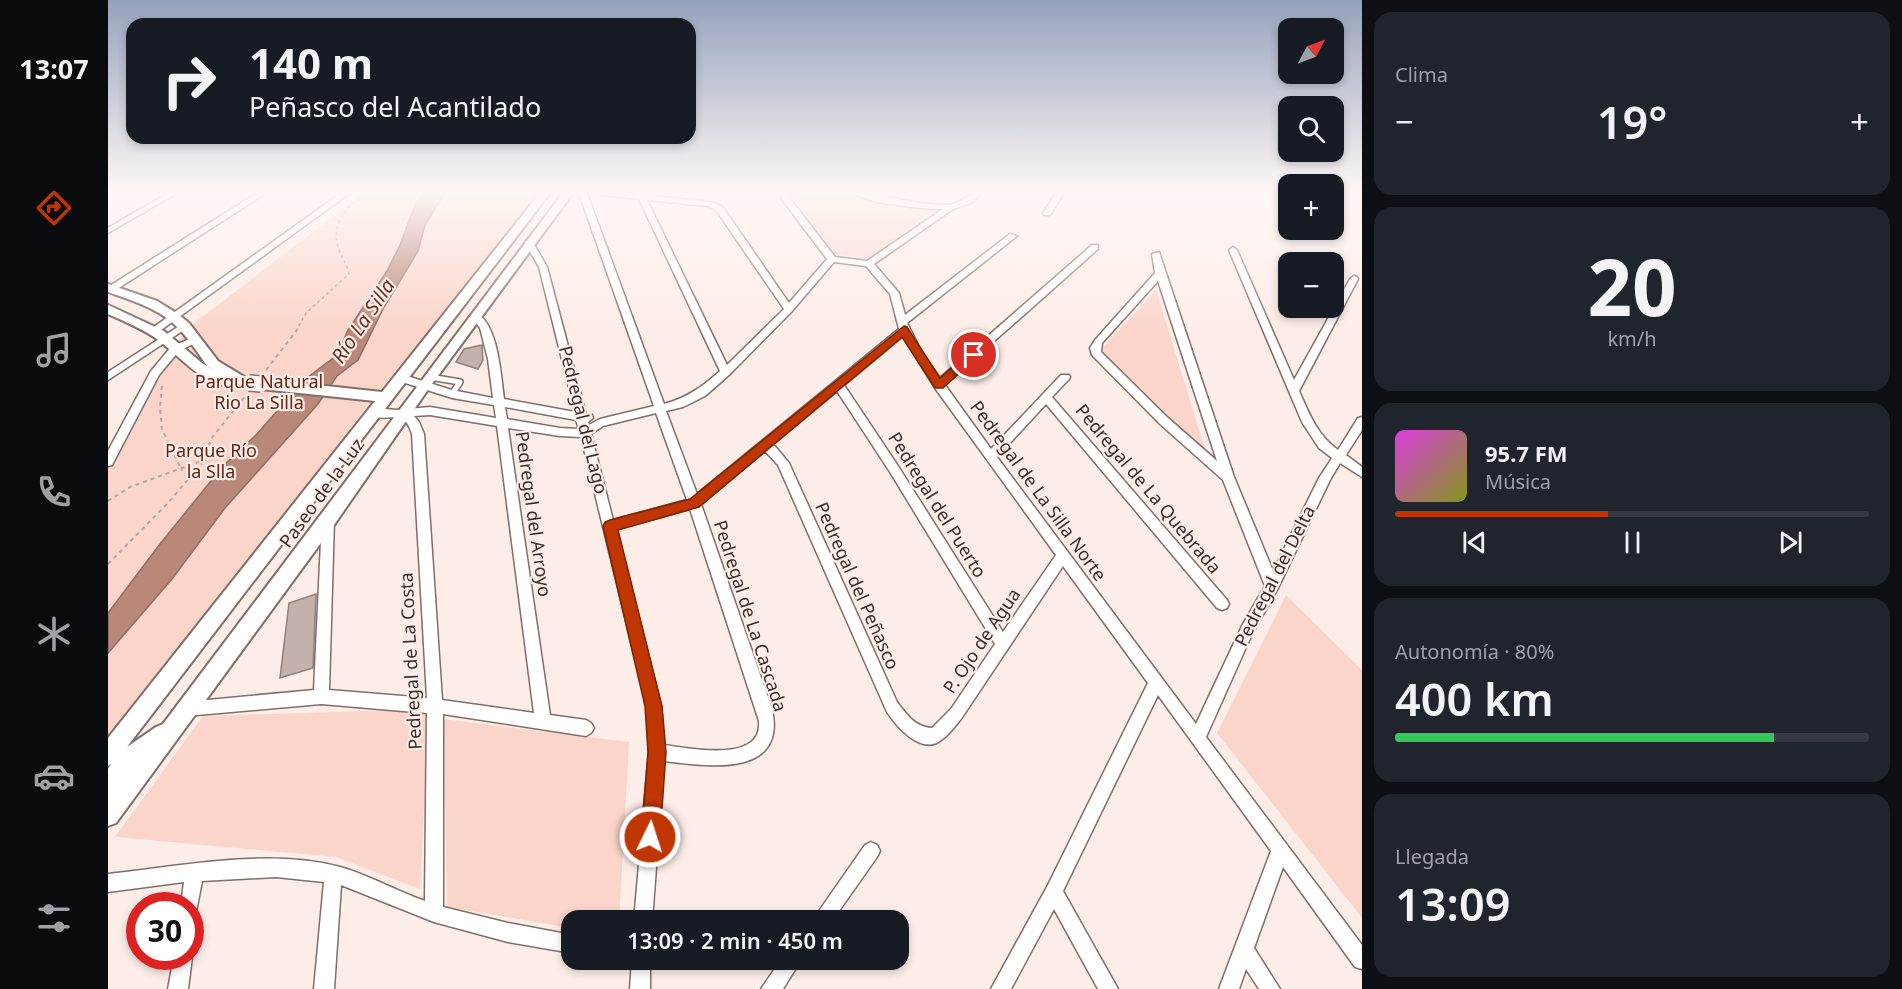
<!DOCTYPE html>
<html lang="es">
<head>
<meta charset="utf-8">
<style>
  :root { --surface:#171b24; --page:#20242c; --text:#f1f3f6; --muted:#9ea1a6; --line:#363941; --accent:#bf3603 }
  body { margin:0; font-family:"Noto Sans",sans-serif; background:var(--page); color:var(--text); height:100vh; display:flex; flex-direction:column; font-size:22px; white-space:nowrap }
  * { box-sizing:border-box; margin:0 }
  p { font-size:20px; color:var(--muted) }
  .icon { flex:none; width:33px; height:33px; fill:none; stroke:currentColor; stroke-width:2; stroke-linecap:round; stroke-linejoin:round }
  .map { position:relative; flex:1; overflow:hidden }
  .details { display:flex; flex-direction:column; gap:12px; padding:12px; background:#0d0f14; width:540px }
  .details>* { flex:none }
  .guide { position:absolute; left:18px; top:18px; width:570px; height:126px; border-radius:18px; box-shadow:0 3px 9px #0003; background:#171b24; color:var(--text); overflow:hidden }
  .needle { width:39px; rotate:49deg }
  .buttons { position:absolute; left:1170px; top:18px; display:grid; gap:12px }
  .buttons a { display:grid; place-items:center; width:66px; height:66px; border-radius:12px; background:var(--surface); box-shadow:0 3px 9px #0003; font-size:30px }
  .speed { position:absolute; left:18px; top:892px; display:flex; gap:12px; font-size:30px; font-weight:700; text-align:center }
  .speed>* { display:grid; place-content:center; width:78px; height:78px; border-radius:50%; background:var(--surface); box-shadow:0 3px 9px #0003; line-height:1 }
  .speed .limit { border:9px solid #d22; background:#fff; color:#111 }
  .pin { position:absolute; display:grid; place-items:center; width:51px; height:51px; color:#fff; margin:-26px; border:3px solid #fff; border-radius:50%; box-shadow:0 2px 6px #0007 }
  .me { position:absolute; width:66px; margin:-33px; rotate:4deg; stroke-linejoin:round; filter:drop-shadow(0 0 4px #0008) }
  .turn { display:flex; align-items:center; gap:21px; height:126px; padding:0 24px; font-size:27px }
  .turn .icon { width:78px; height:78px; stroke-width:2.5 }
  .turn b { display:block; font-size:42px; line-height:51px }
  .big { font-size:45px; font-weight:600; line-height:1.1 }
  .details .card { flex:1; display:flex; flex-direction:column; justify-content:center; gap:9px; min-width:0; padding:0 21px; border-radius:18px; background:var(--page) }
  .details .dial { align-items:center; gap:0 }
  .dial b { font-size:78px; line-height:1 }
  .song { display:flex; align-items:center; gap:18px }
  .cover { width:72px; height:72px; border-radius:9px; background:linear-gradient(135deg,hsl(300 70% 55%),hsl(70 70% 35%)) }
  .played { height:6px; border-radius:3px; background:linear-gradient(90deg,var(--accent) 45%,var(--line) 45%) }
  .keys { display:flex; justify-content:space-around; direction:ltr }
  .heat { display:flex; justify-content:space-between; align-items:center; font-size:33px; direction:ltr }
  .charge { height:9px; border-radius:4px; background:linear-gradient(90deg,#34c759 80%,var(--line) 0) }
  .trip { position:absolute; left:453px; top:910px; width:348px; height:60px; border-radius:18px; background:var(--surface); box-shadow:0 3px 9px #0003; font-weight:600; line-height:60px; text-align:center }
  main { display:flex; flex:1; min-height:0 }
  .dock { display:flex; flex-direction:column; width:108px; justify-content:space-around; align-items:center; background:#090b0e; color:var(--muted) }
  .dock .icon { width:42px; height:42px }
  .dock .selected { color:var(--accent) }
  .dock b { font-size:27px; color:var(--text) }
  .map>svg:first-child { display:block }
  .green { fill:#fbd5ca }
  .water { fill:#ba887a; stroke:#926d63; stroke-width:1.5 }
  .building { fill:#c4b1ab; stroke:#927f7a; stroke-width:1.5 }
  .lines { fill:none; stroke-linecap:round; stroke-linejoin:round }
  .lane-casing { stroke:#806e69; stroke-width:8 }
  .street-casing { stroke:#806e69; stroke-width:3 }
  .secondary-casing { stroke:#806e69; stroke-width:4 }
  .path-far1 { stroke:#b4a7a3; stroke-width:1.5; stroke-dasharray:3 3; stroke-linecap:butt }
  .path { stroke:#b4a7a3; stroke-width:2; stroke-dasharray:4 4; stroke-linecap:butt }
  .lane { stroke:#fff; stroke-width:5 }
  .street { fill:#fff; fill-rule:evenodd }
  .secondary { fill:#fff; fill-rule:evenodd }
  .secondary-bridge-casing { stroke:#806e69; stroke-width:18; stroke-linecap:butt }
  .secondary-bridge { stroke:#fff; stroke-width:15 }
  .route { fill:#bf3603; stroke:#7c2302; stroke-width:1.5 }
  .labels { text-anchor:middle; stroke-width:4.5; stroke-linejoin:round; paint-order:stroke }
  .park-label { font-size:18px; fill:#622413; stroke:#fdede8 }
  .street-label { font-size:18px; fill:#362e2c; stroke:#fdede8 }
  .water-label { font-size:20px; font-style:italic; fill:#6e2f1d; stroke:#fdede8 }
</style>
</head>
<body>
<main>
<nav class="dock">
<b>13:07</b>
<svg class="icon selected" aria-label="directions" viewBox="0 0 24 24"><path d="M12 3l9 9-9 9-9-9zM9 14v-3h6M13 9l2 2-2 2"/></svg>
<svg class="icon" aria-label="music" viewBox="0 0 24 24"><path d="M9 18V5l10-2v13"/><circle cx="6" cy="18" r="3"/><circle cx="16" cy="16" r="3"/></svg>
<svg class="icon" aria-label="phone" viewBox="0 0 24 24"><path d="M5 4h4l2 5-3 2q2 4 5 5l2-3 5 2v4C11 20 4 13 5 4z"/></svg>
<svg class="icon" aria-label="climate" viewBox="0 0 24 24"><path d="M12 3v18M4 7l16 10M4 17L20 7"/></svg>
<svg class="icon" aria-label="car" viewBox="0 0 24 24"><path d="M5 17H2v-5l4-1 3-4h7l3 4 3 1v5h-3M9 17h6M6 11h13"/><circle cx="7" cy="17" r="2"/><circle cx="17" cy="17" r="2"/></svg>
<svg class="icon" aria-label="filters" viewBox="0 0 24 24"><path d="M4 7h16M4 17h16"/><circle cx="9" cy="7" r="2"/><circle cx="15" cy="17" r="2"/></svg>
</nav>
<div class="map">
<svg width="1254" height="989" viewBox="0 0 1254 989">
  <rect width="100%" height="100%" fill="#fdede8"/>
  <g class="green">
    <polygon points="256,193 435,193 264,400 0,742 0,462 47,373 81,327"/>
    <polygon points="686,193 745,193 760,200 825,210 763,259 727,254 681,195"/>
    <polygon points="1048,290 1099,456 992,350"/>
    <polygon points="1178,595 1254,670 1254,918 1109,733"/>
    <polygon points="321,709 312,889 228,857 7,837 95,716"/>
    <polygon points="336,719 521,742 511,921 464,921 463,928 339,907"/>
  </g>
  <polygon class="water" points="316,193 337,193 317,225 310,251 275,309 250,360 229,376 210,404 117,508 64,579 0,653 0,613 52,544 115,466 149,434 195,381 229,355 240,330 279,271 292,245 308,203"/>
  <g class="building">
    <polygon points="374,345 375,360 370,369 348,362 356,349"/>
    <polygon points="208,594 205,668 172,678 181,603"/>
  </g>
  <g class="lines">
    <g class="lane-casing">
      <polyline id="lane" points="322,377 352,382 344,394"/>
    </g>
    <g class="street-casing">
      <g id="street">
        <polygon points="60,193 69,193 0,233 0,228"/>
        <polygon points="149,193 158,193 6,291 0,291 0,287"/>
        <polygon points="233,193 242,193 49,333 43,333 43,329"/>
        <path d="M471 193H479L556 404C579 398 595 386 612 371L531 199 493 195 489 193H515L602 202 614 206 681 303 719 259 673 198V193H681L680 196 727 257 759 261 835 209C815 209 761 204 746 193 777 193 807 206 839 205 853 204 860 193 873 193L863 203 845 209 766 264 791 293 797 315 902 234 909 236 799 323 816 357 832 378 984 245H990V249L837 385 883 449 953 375H961L962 377 961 379 944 397 1119 600 1121 604 1119 608 1114 610 1109 608 938 404 889 457 1088 724 1134 626 1157 586 1115 480 1052 424 984 355 982 348 987 340 1047 273 1044 254 1051 252 1126 477 1165 571 1211 478 1224 458 1211 448 1194 422 1121 250 1125 247 1129 250 1186 380 1242 279 1246 276 1249 277 1250 279 1191 391C1201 413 1209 435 1230 450L1250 418 1254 417V430L1238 455 1254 467V477L1232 463 1222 480 1169 590 1144 634 1098 737 1254 945V969L1247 967 1175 867 1146 948 1172 989H1151L1138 969 1131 989H1111L1163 851 1050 695 955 891 1010 989H990L946 909 903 989H883L940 885 1040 683 955 566 853 719C847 726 841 735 833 740 814 756 788 726 779 712L670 465 657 451 593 504 664 709C679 779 598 766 556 761L544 921H526L541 752 539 706 473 437 452 436 400 428 442 715 478 720 483 723 486 728 483 733 478 736 335 714V907L400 923 464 935V953L400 942 326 922 233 885 226 989H206L216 882 168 877 94 881 88 912 82 915V906H73L76 882 0 892V874C73 866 160 848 232 867 261 875 288 891 317 901L319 713 213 704 78 716 73 714 70 709 73 704 78 702 206 690 214 520 216 517H224L226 520 221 690 319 698 304 434C295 404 276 427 260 412L265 408 289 410 322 407 388 418 386 405 344 398 288 380 287 378 292 375 299 376 344 390 385 398 380 359 372 328 363 316 368 313C390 323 393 377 396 399L467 412 431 267 417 243 418 241H424L439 267 478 414 484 415 485 418 480 422 481 425 492 419 546 406ZM539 200 600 206 608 210 676 309 619 365ZM726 262 758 266 782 294 791 329 589 494 558 411 575 407 597 396 622 374 684 311ZM1050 281 1109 461 1060 418 993 352 994 343ZM795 336 827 388 948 555 895 632 790 466 736 385ZM729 391 782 472 887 644 843 709 824 728C807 727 799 715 789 702L681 463 665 444ZM397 407 468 420 471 429 452 428 399 419ZM548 413 579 500 505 520 483 434 495 426ZM322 415 389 426 426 713 334 700 316 434 311 422 306 416ZM582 509 651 721C655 764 581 748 556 745L553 706 508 529Z"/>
        <polygon points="948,193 956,193 942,215 936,215 935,213"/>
        <polygon points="76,323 81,326 79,328 0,380 0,372"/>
        <polygon points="86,337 89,338 89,342 71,351 51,375 4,465 0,466 0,451 43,371 63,347"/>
        <polygon points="763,842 769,845 772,851 769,857 724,921 704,921 757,845"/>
        <polygon points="82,953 84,957 80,989 60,989 66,957 82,957"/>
        <polygon points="524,960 542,960 542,989 522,989"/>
        <polygon points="673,960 693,960 675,989 653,989"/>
      </g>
    </g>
    <g class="secondary-casing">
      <g id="secondary">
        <polygon points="432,193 442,193 19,747 48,727 55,724 455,193 465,193 321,388 226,525 8,823 0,826 0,769 3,764 0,766 0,738 267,401 153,389 146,384 148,381 153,379 274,392"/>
        <path d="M0 284 49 301 70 314 81 323 110 361 138 378 140 381 138 384C99 395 74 356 46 337 32 328 16 321 0 314V305L56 331 94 363 107 371 100 367C91 355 82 340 71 329 53 309 25 301 0 292Z"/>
      </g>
    </g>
    <path class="path-far1" d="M188 331 198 313 241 274C239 264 233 257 230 247 223 220 240 206 260 193"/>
    <g class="path">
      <polyline points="158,370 189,330"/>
      <polyline points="54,386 52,407 54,429 74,471"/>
      <polyline points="0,501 22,487 96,460 103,439 138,395"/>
      <polyline points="0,564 60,503 94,463"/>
    </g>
    <use href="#lane" class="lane"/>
    <use href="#street" class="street"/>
    <use href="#secondary" class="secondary"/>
    <g class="secondary-bridge-casing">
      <polyline id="secondary-bridge" points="141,383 153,384"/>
    </g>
    <use href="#secondary-bridge" class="secondary-bridge"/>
  </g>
  <linearGradient id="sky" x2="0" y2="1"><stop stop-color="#95a2bc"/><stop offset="0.58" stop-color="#fef7f5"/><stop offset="1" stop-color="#fef7f5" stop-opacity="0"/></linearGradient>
  <rect width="1254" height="331" fill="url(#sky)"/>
  <polygon class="route" points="796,326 799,327 832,378 862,352 870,352 871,355 835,388 827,388 794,337 591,507 510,530 554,706 558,752 552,837 549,843 542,846 535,843 533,837 540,752 537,706 495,526 497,522 502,520 582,499"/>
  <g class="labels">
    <g class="park-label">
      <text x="151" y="388">Parque Natural<tspan x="151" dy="21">Rio La Silla</tspan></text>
      <text x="103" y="457">Parque Río<tspan x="103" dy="21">la Slla</tspan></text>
    </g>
    <g class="street-label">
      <text transform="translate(475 420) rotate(76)" y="6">Pedregal del Lago</text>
      <text transform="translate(1040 489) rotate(50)" y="6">Pedregal de La Quebrada</text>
      <text transform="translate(930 491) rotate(54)" y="6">Pedregal de La Silla Norte</text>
      <text transform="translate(214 493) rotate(-54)" y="6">Paseo de la Luz</text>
      <text transform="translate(829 505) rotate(58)" y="6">Pedregal del Puerto</text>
      <text transform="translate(425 514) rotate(82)" y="6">Pedregal del Arroyo</text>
      <text transform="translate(1167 576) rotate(-63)" y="6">Pedregal del Delta</text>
      <text transform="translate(749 586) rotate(66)" y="6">Pedregal del Peñasco</text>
      <text transform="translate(642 616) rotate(72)" y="6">Pedregal de La Cascada</text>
      <text transform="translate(874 641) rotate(-56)" y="6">P. Ojo de Agua</text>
      <text transform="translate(303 661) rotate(-93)" y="6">Pedregal de La Costa</text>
    </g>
    <g class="water-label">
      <text transform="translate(255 321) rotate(-56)" y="7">Río La Silla</text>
    </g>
  </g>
</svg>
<div class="buttons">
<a><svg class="needle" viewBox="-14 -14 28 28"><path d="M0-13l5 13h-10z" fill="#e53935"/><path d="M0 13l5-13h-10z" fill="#9ea1a6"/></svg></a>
<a><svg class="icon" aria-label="search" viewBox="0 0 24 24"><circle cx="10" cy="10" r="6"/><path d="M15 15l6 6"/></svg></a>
<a>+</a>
<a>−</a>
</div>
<div class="speed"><div class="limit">30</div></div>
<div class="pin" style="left:866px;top:355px;background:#d93025"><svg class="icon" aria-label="arrive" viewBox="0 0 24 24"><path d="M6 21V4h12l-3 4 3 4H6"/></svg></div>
<svg class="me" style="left:542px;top:837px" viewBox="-20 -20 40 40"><circle r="17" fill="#bf3603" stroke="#fff" stroke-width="3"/><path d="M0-11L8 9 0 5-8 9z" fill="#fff"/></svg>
<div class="trip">13:09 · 2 min · 450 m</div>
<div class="guide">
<div class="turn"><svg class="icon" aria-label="right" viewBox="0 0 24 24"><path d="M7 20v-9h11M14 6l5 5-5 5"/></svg><div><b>140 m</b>Peñasco del Acantilado</div></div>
</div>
</div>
<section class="details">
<div class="card"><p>Clima</p>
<div class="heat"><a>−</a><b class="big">19°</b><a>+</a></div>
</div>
<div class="card dial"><b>20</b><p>km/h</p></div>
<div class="card">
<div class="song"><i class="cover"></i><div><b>95.7 FM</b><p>Música</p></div></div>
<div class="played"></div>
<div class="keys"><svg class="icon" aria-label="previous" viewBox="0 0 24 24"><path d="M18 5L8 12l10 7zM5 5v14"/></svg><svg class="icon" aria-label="pause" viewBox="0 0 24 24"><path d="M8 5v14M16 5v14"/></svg><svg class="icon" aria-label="next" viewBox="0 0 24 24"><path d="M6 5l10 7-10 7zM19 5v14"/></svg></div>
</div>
<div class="card"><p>Autonomía · 80%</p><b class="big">400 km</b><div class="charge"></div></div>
<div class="card"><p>Llegada</p><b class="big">13:09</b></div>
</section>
</main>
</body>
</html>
